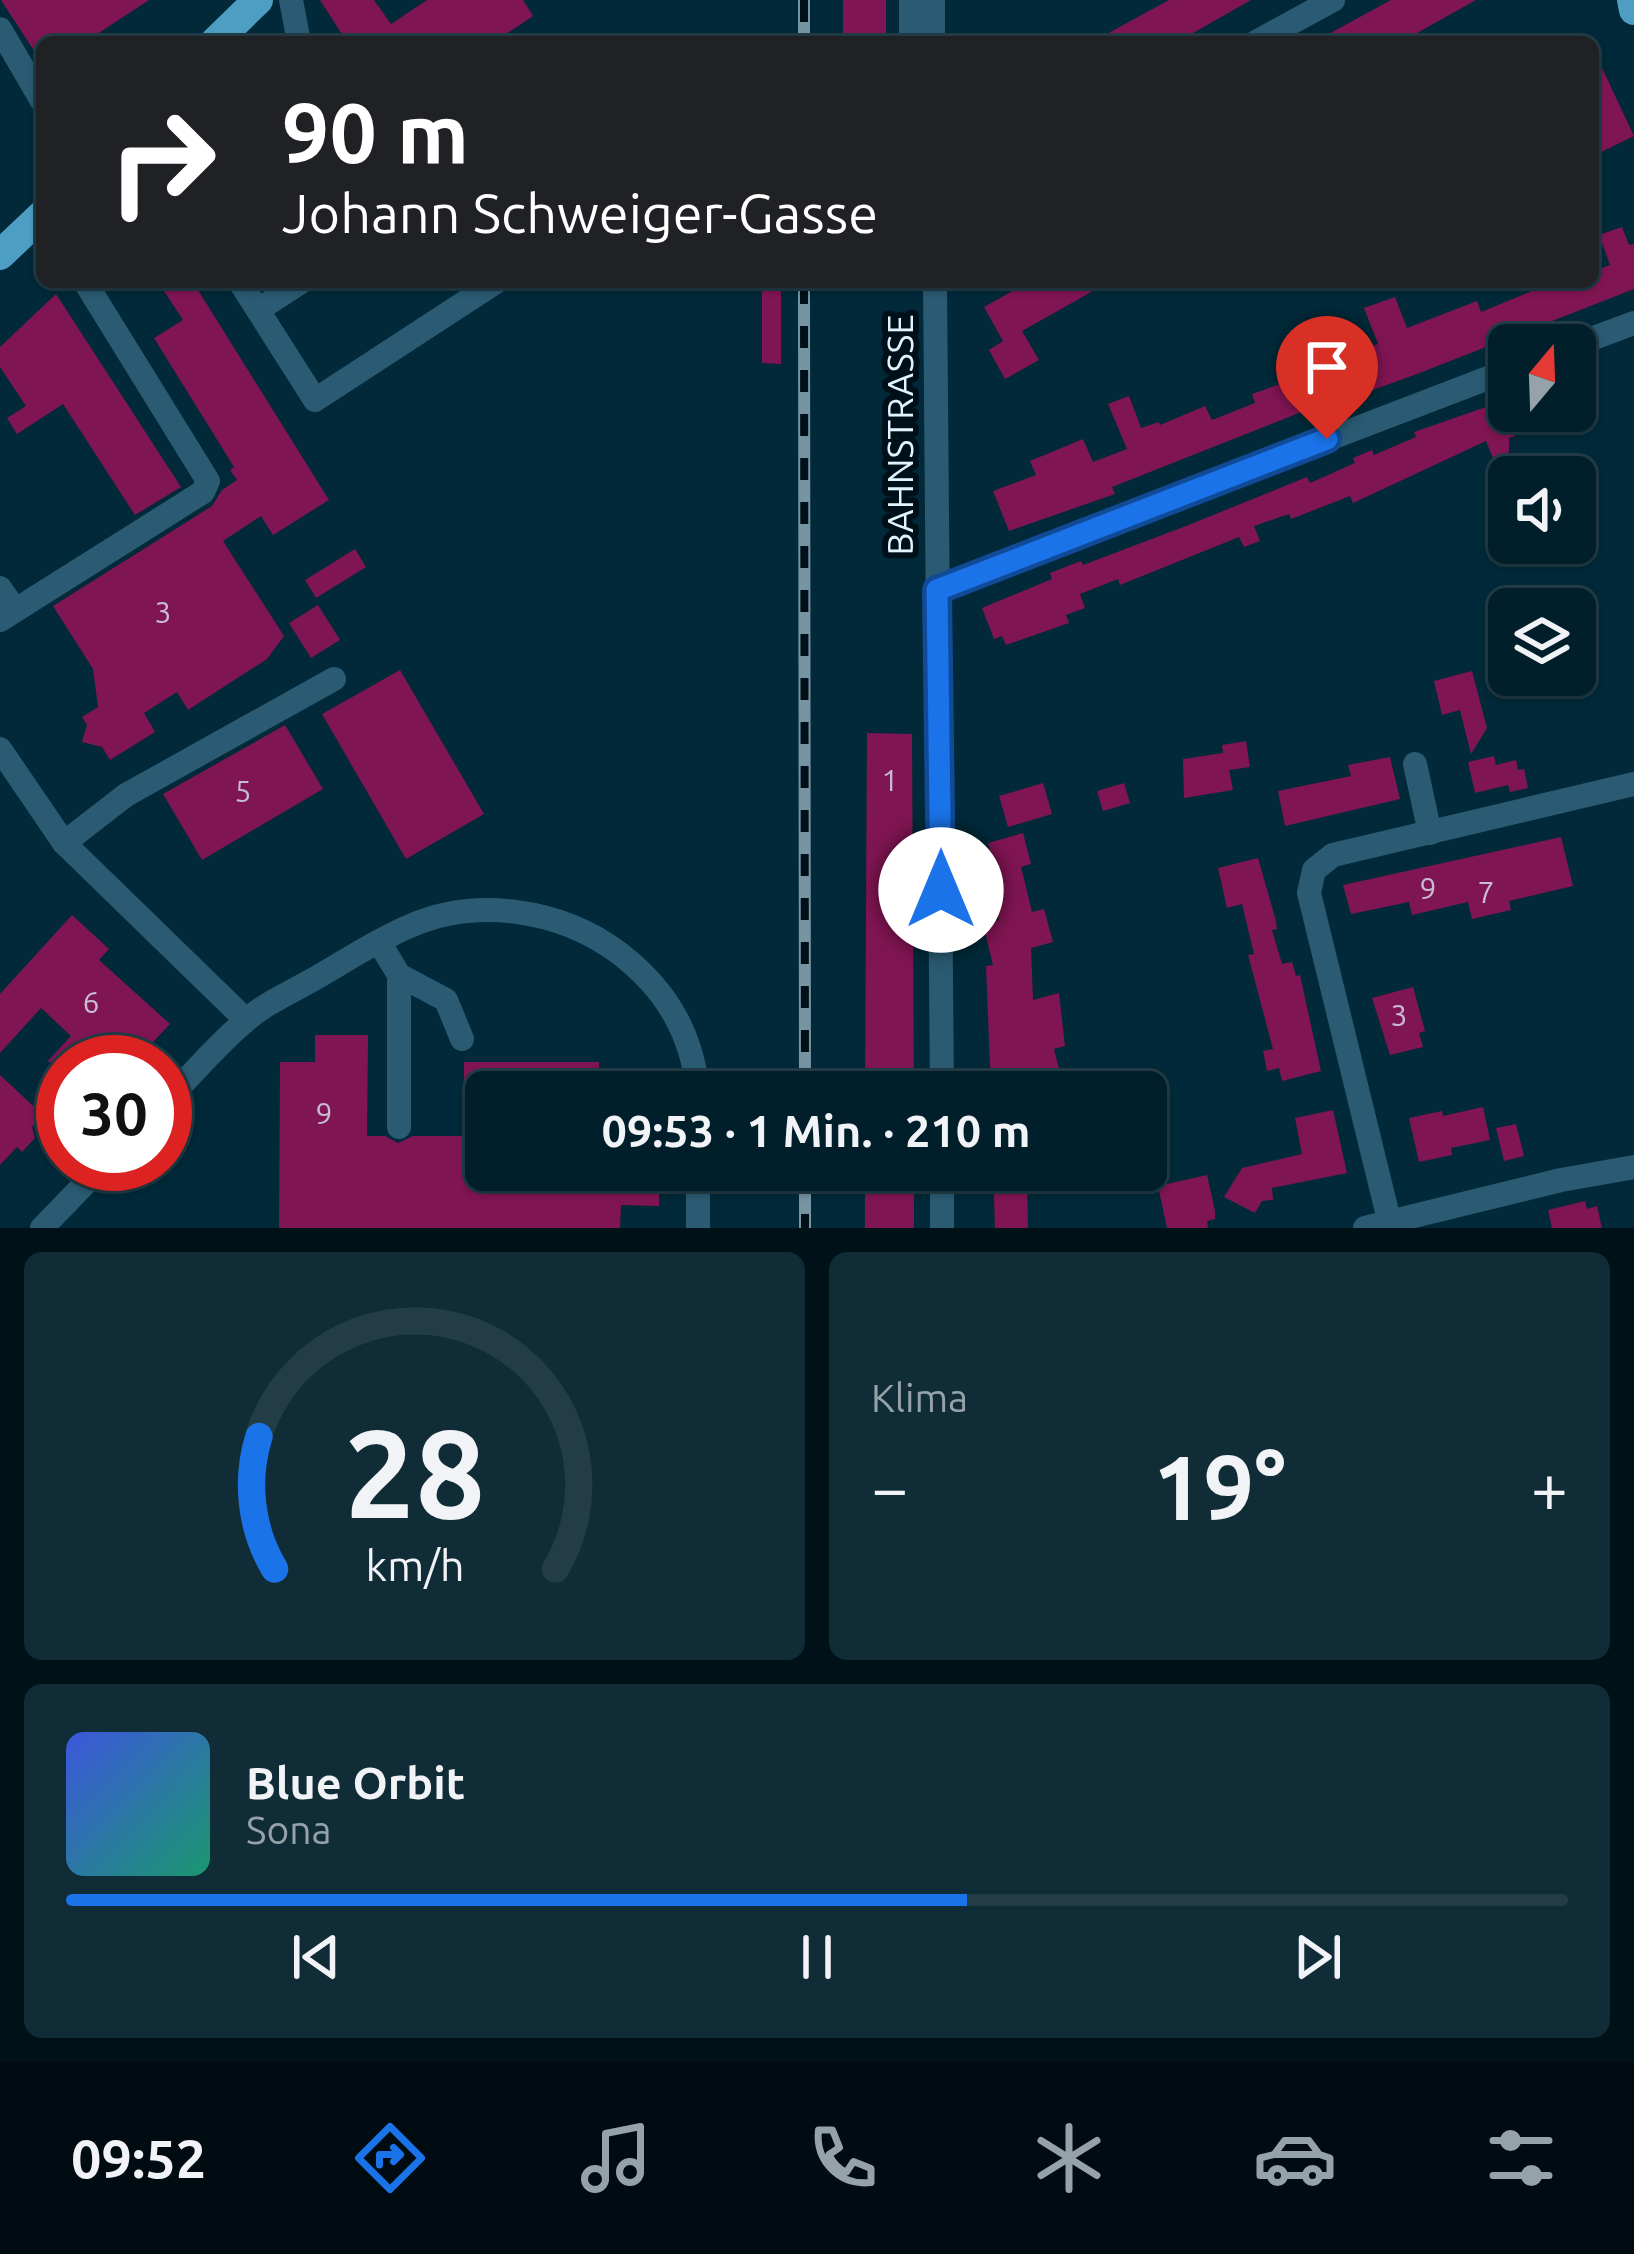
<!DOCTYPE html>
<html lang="de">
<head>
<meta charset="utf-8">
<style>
  :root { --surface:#011f2b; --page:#0f2c37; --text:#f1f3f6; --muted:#96a2a9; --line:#233d47; --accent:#1a73e8 }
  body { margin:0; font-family:Ubuntu,sans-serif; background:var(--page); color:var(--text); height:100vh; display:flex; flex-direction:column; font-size:45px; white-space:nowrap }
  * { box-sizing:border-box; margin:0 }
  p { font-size:39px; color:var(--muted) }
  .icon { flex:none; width:66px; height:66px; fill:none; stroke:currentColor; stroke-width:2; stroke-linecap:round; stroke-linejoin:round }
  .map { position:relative; height:1228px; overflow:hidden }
  .sheet { display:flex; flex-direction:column; gap:24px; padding:24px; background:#011118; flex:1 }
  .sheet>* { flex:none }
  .banner { position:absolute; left:36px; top:36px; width:1563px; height:252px; border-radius:18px; box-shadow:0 3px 9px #0004,0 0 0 3px var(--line); background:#202124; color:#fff; overflow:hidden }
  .needle { width:78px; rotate:19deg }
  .tools { position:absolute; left:1488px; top:324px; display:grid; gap:24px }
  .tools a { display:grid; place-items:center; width:108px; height:108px; border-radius:18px; background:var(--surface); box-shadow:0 3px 9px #0004,0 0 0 3px var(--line); font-size:60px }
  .speed { position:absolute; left:36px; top:1035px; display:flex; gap:24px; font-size:60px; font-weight:700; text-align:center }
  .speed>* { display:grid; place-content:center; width:156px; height:156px; border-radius:50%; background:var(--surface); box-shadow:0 3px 9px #0004,0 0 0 3px var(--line); line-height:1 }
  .speed .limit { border:18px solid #d22; background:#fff; color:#111 }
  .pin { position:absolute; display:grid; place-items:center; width:102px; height:102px; color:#fff; margin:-123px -51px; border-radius:50% 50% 50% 0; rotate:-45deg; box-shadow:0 0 12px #0007 }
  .pin .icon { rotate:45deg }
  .me { position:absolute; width:132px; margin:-66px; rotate:0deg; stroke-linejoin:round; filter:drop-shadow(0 0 9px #0008) }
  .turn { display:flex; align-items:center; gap:42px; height:252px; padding:0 48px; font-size:54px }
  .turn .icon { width:156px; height:156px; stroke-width:2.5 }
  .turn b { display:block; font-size:84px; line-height:102px }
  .big { font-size:90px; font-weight:700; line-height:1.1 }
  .sheet .tile { flex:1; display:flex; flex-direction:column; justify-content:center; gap:18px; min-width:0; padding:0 42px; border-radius:18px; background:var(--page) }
  .sheet .dial { align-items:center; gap:0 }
  .dial svg { height:312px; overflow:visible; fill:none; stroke:var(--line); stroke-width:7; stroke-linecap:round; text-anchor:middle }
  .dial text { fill:var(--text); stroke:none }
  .song { display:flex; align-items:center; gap:36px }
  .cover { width:144px; height:144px; border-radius:18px; background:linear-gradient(135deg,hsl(230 70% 55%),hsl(160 70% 35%)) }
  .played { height:12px; border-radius:6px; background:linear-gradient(90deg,var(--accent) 60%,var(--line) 60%) }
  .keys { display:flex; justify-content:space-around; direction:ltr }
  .heat { display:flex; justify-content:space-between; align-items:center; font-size:66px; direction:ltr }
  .sheet .tiles { flex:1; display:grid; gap:24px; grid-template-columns:1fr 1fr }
  .tile:last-child { grid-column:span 2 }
  .trip { position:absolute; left:465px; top:1071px; width:702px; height:120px; border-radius:18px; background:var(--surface); box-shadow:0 3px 9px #0004,0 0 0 3px var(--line); font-weight:700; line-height:120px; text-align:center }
  .dock { display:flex; height:192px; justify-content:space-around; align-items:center; background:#000c11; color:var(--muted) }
  .dock .icon { width:84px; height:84px }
  .dock .current { color:var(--accent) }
  .dock b { font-size:54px; color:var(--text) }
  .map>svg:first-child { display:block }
  .building { fill:#801553 }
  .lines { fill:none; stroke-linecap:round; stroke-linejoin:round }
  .minor { stroke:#2a5b72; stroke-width:24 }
  .major { stroke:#4e9ec3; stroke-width:30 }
  .rail-casing { stroke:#7694a2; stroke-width:12 }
  .rail { stroke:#001019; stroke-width:8; stroke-dasharray:22; stroke-linecap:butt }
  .route-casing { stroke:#114b97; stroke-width:30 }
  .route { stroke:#1a73e8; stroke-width:21 }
  .labels { text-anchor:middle; stroke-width:12; stroke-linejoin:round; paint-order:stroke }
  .number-label { font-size:30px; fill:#c7bcd4 }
  .street-label { font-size:36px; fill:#dff4ff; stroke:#001019 }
</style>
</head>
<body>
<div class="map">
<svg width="1634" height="1228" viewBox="0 0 1634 1228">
  <rect width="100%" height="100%" fill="#012939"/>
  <g class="building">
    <polygon points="1,0 149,0 85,42 42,42 42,63"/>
    <polygon points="320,0 374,0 391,24 427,0 523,0 533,16 494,42 347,42"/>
    <rect x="843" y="0" width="43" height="42"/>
    <polygon points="1169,0 1251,0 1193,33 1198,42 1092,42"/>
    <polygon points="1391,0 1476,0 1401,42 1314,42"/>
    <polygon points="1593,49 1634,136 1593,156"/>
    <polygon points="1622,227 1629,245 1634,244 1634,289 1417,374 1334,404 1332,400 1112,487 1115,494 1009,531 993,491 1036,475 1030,461 1083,439 1093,462 1127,449 1108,404 1129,396 1141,428 1159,422 1160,425 1205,406 1212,420 1255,403 1252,394 1356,357 1354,353 1378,344 1364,308 1395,297 1407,328 1477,301 1481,312 1554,282 1599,282 1594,271 1610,265 1599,235"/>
    <polygon points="158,282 193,282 329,500 273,535 261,516 223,541 284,636 267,659 188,710 177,692 144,713 155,732 110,760 102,747 82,742 87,725 82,717 98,707 93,669 53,606 212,506 222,490 237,480 230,470 234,467 154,338 183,320"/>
    <polygon points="762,282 781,282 781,364 762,363"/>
    <polygon points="1029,282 1056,282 1059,288 1071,282 1109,282 1022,331 1039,360 1005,379 989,350 1003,341 984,307"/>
    <polygon points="56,294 181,487 135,515 63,404 17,434 7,418 26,406 0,367 0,347"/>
    <polygon points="1509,399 1509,411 1575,412 1509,438 1509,452 1493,458 1486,441 1353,503 1350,496 1291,519 1289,514 1254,526 1260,541 1244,547 1239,537 1120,585 1118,579 1080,594 1085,608 1066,615 1069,623 1006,645 1002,636 994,639 982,608 1052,579 1050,573 1081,561 1083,565 1186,526 1307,477 1310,483 1355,463 1353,458 1372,450 1374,455 1416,437 1414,432"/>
    <polygon points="355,549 366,567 316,598 305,580"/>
    <polygon points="318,605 340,640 311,658 289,623"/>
    <polygon points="400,670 484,814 406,859 322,714"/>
    <polygon points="1472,671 1487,728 1471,754 1460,710 1442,715 1434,681"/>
    <polygon points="285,725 323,789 202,860 163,794"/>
    <polygon points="867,733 912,734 914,1092 865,1092"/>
    <polygon points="1246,741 1250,767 1229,770 1233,790 1184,798 1183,759 1223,753 1222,745"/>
    <polygon points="1494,756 1496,765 1516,760 1518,770 1524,769 1528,788 1510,792 1508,785 1475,793 1468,762"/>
    <polygon points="1390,757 1400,799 1285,826 1278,791 1351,776 1348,765"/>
    <polygon points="1043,783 1052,814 1008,827 999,796"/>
    <polygon points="1124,783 1130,803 1103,811 1097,791"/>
    <polygon points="1023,833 1031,864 1021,867 1032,912 1044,909 1053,942 1031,948 1033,1000 1059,993 1065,1046 1054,1049 1065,1092 991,1092 986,966 993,965 983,924 999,920 990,883 999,881 988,843"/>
    <polygon points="1561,837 1573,886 1509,901 1511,910 1472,919 1468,902 1412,915 1409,902 1351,914 1343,885"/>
    <polygon points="1258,858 1276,921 1277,929 1272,930 1282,964 1292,962 1296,976 1300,975 1321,1071 1282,1081 1279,1068 1267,1071 1263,1051 1273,1049 1248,955 1254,954 1242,904 1227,908 1218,868"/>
    <polygon points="72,915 109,949 99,960 170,1024 134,1062 47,1062 71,1036 41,1008 0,1053 0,994"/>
    <polygon points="1413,987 1425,1031 1419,1033 1423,1047 1390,1055 1372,998"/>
    <polygon points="315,1035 368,1035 367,1136 385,1136 398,1143 413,1136 464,1136 464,1062 599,1062 599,1092 486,1092 486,1170 599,1170 599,1175 659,1176 659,1206 621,1205 620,1228 279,1228 280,1062 315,1062"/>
    <polygon points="0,1075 43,1115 32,1127 35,1138 22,1152 17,1147 0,1165"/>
    <polygon points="1483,1107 1490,1140 1451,1148 1452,1155 1419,1162 1409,1118 1442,1111 1443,1116"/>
    <polygon points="1333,1110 1347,1173 1272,1188 1273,1200 1262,1201 1255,1213 1224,1197 1242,1168 1302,1154 1295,1118"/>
    <polygon points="1516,1124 1524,1156 1504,1161 1496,1128"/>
    <rect x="865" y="1170" width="49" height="58"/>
    <polygon points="993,1170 1027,1170 1028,1228 995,1228"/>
    <polygon points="1207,1175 1215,1211 1215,1219 1207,1221 1208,1228 1167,1228 1158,1186"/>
    <polygon points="1585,1201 1587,1209 1597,1206 1602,1228 1552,1228 1548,1210"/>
  </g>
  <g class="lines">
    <g class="minor">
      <polyline points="291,0 298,37 293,42"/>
      <polyline points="933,0 933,42"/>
      <polyline points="0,29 42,101"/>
      <polyline points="911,42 911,0"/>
      <polyline points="1256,42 1333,0"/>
      <polyline points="240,282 315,400 496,282"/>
      <polyline points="935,282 942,1092"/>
      <polyline points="258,310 301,282"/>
      <polyline points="1575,345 1634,323"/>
      <polyline points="0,588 15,610"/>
      <polyline points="937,589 1509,370"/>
      <polyline points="0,620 203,492 208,481 85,282"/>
      <polyline points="0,749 64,843 246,1020"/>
      <polyline points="1415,764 1430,833"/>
      <polyline points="64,843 126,795 334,679"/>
      <polyline points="379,942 399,975 399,1127"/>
      <polyline points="399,975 446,1000 462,1039"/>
      <path d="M165 1102C191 1076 215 1047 243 1023 264 1003 296 990 321 975 350 958 379 939 410 926 477 897 560 909 619 953 666 989 692 1033 698 1092"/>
      <polyline points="698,1170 698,1228"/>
      <polyline points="42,1228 104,1164"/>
      <polyline points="942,1228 942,1170"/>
      <polyline points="1365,1228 1561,1180 1634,1167"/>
      <polyline points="1391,1228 1309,893 1314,870 1333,855 1634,784"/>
    </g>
    <g class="major">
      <polyline points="1632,0 1634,10"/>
      <polyline points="215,42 258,0"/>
      <polyline points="0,255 42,215"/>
    </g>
    <g class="rail-casing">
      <g id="rail">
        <polyline points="804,0 804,42"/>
        <polyline points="804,282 805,1092"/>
        <polyline points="805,1170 805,1228"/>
      </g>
    </g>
    <use href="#rail" class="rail"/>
  </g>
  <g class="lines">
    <g class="route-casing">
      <polyline id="route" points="941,890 937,590 1327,439"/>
    </g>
    <use href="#route" class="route"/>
  </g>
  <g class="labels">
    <g class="number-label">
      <text x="163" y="623">3</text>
      <text x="890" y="791">1</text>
      <text x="243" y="802">5</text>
      <text x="1428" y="899">9</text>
      <text x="1486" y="903">7</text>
      <text x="91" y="1013">6</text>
      <text x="1399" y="1026">3</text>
      <text x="324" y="1124">9</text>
    </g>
    <g class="street-label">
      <text transform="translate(900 435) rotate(-90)" y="13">BAHNSTRASSE</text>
    </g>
  </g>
</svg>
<div class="tools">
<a><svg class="needle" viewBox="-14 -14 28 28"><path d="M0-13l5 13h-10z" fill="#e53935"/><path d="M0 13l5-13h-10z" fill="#96a2a9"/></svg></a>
<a><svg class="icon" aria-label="sound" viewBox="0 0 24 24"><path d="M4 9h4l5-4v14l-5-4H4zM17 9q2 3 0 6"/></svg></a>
<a><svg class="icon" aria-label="layers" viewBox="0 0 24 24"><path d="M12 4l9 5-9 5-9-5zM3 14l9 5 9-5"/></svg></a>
</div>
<div class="speed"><div class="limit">30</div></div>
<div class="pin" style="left:1327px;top:439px;background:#d93025"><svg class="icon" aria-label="arrive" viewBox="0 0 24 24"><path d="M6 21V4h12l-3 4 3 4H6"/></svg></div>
<svg class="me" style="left:941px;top:890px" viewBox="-20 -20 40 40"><circle r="19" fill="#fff"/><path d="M0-13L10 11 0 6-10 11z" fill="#1a73e8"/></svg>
<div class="trip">09:53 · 1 Min. · 210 m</div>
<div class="banner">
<div class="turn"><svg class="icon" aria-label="right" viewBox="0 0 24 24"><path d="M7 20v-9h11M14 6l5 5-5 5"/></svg><div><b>90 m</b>Johann Schweiger-Gasse</div></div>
</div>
</div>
<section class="sheet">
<div class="tiles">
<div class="tile dial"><svg viewBox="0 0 100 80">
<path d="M14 69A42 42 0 1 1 86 69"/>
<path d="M14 69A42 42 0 0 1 10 35" stroke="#1a73e8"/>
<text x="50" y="56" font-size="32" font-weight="700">28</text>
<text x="50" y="72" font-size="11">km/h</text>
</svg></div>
<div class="tile"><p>Klima</p>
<div class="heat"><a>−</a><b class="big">19°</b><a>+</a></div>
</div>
<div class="tile">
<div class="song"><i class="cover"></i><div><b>Blue Orbit</b><p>Sona</p></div></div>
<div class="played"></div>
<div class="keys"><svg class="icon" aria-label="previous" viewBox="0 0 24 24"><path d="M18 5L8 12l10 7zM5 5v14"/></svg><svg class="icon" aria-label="pause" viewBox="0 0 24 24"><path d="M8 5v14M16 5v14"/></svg><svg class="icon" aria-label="next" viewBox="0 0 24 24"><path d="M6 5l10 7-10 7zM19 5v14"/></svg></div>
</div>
</div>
</section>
<nav class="dock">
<b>09:52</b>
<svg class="icon current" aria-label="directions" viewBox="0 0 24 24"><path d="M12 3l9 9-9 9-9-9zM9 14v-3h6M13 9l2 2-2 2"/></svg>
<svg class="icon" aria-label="music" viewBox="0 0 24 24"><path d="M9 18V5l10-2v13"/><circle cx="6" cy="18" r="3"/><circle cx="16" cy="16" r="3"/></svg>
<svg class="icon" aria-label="phone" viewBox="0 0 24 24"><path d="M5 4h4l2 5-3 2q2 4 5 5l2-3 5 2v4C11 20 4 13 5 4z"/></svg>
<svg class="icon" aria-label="climate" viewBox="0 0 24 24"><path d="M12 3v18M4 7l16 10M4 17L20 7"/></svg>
<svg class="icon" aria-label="car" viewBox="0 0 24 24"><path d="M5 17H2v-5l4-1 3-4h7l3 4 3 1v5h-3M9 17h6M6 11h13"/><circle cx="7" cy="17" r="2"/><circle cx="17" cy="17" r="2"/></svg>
<svg class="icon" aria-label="filters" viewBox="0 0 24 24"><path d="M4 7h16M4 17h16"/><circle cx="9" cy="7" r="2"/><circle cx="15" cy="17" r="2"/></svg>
</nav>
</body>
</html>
